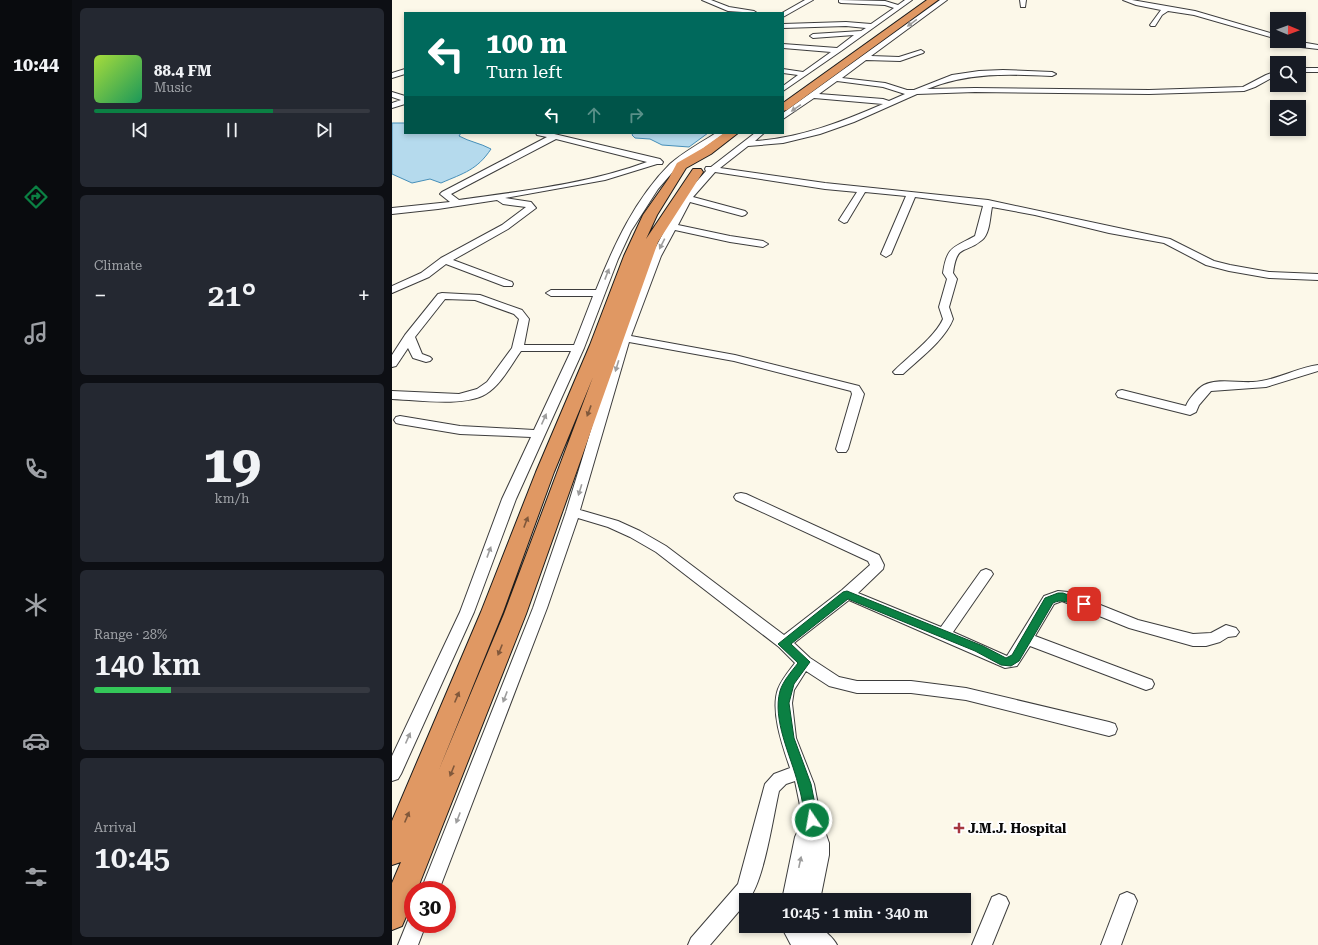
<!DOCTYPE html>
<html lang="en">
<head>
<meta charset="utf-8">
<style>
  :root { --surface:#171b24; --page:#242831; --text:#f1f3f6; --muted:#9ea1a6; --line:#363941; --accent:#0b8043 }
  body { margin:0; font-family:"Roboto Serif",serif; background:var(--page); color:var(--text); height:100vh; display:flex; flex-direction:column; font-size:15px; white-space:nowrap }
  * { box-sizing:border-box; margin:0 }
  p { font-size:13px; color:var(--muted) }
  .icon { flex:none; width:22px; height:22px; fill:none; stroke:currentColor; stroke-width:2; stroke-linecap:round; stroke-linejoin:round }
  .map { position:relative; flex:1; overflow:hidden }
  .panel { display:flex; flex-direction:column; gap:8px; padding:8px; background:#0d0f14; width:320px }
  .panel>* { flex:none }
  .guide { position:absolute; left:12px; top:12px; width:380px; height:122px; border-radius:0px; box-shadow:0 2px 6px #0003; background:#00695c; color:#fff; overflow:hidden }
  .needle { width:26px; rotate:91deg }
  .fabs { position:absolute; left:878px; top:12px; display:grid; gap:8px }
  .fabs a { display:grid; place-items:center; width:36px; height:36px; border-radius:0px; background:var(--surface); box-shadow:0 2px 6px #0003; font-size:20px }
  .speed { position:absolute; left:12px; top:881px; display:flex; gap:8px; font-size:20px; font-weight:700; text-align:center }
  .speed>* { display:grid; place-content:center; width:52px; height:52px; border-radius:50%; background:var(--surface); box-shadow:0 2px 6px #0003; line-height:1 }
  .speed .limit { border:6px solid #d22; background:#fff; color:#111 }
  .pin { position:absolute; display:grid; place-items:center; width:34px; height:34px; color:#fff; margin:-17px; border-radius:8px; box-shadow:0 2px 6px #0006 }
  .me { position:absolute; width:44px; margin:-22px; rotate:348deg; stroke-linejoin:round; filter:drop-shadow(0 0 3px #0008) }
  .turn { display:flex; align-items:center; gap:14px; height:84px; padding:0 16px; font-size:18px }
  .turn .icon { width:52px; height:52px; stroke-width:2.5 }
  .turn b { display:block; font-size:28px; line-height:34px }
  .lanes { display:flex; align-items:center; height:38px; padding:0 16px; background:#0003; justify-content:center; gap:20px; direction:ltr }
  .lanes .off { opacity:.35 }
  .big { font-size:30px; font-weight:600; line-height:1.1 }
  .panel .card { flex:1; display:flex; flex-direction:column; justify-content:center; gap:6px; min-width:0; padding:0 14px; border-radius:6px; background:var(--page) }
  .panel .dial { align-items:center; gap:0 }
  .dial b { font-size:52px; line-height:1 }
  .song { display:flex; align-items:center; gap:12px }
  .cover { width:48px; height:48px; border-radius:6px; background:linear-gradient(135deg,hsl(80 70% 55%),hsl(150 70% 35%)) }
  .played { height:4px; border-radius:2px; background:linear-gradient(90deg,var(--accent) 65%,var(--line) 65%) }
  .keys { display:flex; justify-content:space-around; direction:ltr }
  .heat { display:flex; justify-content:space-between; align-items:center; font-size:22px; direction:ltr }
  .charge { height:6px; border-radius:3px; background:linear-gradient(90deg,#34c759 28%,var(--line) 0) }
  .trip { position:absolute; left:347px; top:893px; width:232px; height:40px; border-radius:0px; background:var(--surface); box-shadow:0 2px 6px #0003; font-weight:600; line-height:40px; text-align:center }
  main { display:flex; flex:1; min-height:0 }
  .dock { display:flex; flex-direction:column; width:72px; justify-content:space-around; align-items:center; background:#090b0e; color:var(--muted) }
  .dock .icon { width:28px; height:28px }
  .dock .on { color:var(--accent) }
  .dock b { font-size:18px; color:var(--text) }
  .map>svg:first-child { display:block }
  .water { fill:#b5daed; stroke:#468fb9 }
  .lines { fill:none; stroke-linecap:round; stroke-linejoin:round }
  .minor-casing { stroke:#3d3d3d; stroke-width:2 }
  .highway-casing { stroke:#1b1b1b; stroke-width:2 }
  .minor { fill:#fff; fill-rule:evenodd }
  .highway { fill:#e09863; fill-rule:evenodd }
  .oneway { fill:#9d9d9d }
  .oneway2 { fill:#80583b }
  .route { fill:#0b8043; stroke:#07532c }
  .poi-dot { fill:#a6363f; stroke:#fff; stroke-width:1.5 }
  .labels { text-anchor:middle; stroke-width:4; stroke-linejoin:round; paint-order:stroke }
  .near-poi-label { font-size:13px; font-weight:bold; fill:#0a0a0a; stroke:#fff; text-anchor:start }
</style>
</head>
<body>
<main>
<nav class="dock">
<b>10:44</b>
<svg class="icon on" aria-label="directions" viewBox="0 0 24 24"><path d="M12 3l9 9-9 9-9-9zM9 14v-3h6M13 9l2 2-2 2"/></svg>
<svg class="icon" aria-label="music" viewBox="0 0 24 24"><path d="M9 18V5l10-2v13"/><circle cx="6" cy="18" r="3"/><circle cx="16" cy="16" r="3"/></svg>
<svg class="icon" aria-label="phone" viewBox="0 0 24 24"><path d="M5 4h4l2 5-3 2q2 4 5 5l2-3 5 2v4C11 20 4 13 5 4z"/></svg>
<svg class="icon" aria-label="climate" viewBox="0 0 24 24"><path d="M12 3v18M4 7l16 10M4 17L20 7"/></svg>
<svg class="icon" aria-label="car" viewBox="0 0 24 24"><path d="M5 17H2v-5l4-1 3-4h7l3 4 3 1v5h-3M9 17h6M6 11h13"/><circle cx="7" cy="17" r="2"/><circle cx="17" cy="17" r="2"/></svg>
<svg class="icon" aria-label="filters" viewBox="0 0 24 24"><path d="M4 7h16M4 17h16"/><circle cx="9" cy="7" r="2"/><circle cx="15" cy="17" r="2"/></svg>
</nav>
<section class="panel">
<div class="card">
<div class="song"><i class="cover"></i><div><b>88.4 FM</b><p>Music</p></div></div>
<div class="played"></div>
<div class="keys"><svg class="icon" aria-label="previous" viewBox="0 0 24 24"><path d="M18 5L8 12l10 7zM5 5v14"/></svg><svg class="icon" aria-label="pause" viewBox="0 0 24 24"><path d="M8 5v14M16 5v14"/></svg><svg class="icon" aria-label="next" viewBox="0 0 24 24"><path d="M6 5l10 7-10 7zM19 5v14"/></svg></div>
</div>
<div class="card"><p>Climate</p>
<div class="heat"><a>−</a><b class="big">21°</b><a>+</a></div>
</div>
<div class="card dial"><b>19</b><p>km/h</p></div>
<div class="card"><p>Range · 28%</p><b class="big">140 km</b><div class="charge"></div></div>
<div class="card"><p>Arrival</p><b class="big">10:45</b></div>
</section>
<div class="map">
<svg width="926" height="945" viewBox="0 0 926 945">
  <rect width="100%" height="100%" fill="#fcf8e9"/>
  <g class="water">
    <path d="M0 123H13V133H69L67 136C78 142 88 143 99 149 85 170 72 173 49 183L38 179 20 183 0 174Z"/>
    <polygon points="241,133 316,133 297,147 270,145 258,139 243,138 240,135"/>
  </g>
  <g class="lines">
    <g class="minor-casing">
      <g id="minor">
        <polygon points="310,0 319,0 337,7 362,11 365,13 336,11"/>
        <polygon points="413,0 421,0 391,17 390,13"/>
        <polygon points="447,0 493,1 506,5 513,0 520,0 449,51 391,91 391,86 406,75 391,73 391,69 411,72 439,52 391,48 391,44 445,48 462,35 421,38 418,36 421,34 469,31 474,28 454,26 391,28 391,24 454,22 479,24 502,8 493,5 449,3 447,2"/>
        <path d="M548 0H555L479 56 507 57 529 50 532 52 531 53 508 61 474 60 450 78 493 83 515 90H522L560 75 587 71 611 70 660 72 664 74 660 76C617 74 576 72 535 89L583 88 757 90 851 87 874 75 885 71V75L863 87 852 91 757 94 583 92 525 94 462 122 428 134 391 143 356 146 328 168 433 183 596 200 778 239 822 261 838 265 877 272 926 274V280L877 278 837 271 814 265 772 243 717 233 643 215 600 207C598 216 598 234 590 240 572 255 565 243 561 273L565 279 557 307 561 319C553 340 527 359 511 374H503L501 372 503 370C517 356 543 337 551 319L547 307 555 279 551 273C555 246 561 248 583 236L591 206 523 197 499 254 494 257 489 254 514 196 473 192 455 222 452 223 447 220 465 192 433 189 323 172 301 197 353 211 355 213 353 215 350 216 298 202 286 225 338 236 371 241 376 244 371 247 338 242 283 230 269 256 239 336 343 355 467 386 472 394 456 449 454 452H446L444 449 460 394 459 391 342 361 237 342 188 510 226 521 248 531 274 546 392 635 450 590 478 565 476 561 344 500 342 497 344 494 349 493 354 494 487 555 492 565 491 569 466 593 549 627 589 571 594 569 599 571 601 574 599 577 561 632 615 656 652 596 666 591 676 592 746 620 801 634 819 633 834 625 844 628 847 632 844 636 836 637 828 642 814 646H801L737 628 670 601 662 604 643 636 760 680 762 684 760 688 754 690 638 646 625 666 613 668 457 600 402 643 418 658 447 677 465 681H519L574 688 717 722 723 724 725 729 723 734 717 736 574 700 519 693H465L437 686 414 671 402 690 400 703 404 738 422 784 429 820 437 843V855L428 900H390L403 837 411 820 403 781 394 784 387 791C381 817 372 882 356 900H354V903L318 945H296L299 938 346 884 373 784 382 774 398 768C391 747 378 711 386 689 390 679 397 671 403 663L387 647 264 552 238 537 216 527 186 518 155 608 47 890H29L141 608 174 512 227 338 259 256 290 198 314 171 313 169 314 167H319L363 133H372L363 141C408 138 450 122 491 104L422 98 391 119V113ZM445 81 491 87 513 94 497 101 491 99 427 94Z"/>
        <polygon points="628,0 634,0 633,7 629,7"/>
        <polygon points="731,0 740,0 803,11 885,35 885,39 802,15 776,11 770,15 763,26 759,26 758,25 769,10 744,5"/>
        <polygon points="892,41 903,41 926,45 926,49 909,47"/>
        <rect x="907" y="68" width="19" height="4"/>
        <polygon points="13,69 13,74 0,78 0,73"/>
        <polygon points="0,92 13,96 13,104 0,108 0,103 9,100 0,97"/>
        <path d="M144 133H158L268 159 271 162 270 164H265L213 180 113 198 139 202 144 208 116 229 61 260 120 282 121 284 120 286H112L54 264 37 277 0 293V286L29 273 49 258 110 225 134 207 111 204 105 200 46 209 0 214V208L58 202 48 194 50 192 155 137 145 135ZM164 139 255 162C196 184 130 191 67 200L59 194Z"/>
        <path d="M324 133H333L285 167 266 189 239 231 226 259 192 348 124 499 82 612 9 774 6 779 0 781V756L68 612 110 499 139 437 68 434 8 424 4 423 2 420 4 417 8 416 68 426 142 430 179 351H129C119 365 109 385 94 394 73 407 25 400 0 399V391L67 394 85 389 95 382 120 348 127 319 122 314 83 300 53 299 23 337 30 354 38 357 40 359 38 361 34 362 21 358 16 348 4 366 0 367V355L13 335 46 294 50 293 88 295 130 310 137 319 132 345H182L201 296H159L154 293 159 290H204C222 245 243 199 278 164 290 153 310 142 324 133Z"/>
        <path d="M926 365V371L874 387 819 391 807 405 804 412 798 415 726 397 724 394 726 391 730 390 794 406C796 400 806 388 812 385 826 378 846 383 861 382 883 381 904 368 926 365Z"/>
        <polygon points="735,892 742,895 745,901 729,945 709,945 728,895"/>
        <polygon points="607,894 614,897 617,903 600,945 580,945 600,897"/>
        <polygon points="21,916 21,924 34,924 26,945 6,945 17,918"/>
        <path d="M389 926H428C434 933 441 937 445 945H399Z"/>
      </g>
    </g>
    <g class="highway-casing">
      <g id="highway">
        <polygon points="535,0 546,0 395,110 391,111 391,103"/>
        <path d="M332 133H346L319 154 294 168 265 215 254 239 301 169H309L311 172 266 242 134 614 25 890H21C21 903 15 914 10 926L0 930V883L9 862 0 865V821L89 612 144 472 198 345 232 256 251 215 277 178 285 163 311 148ZM201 377 112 614 46 772 111 612 162 472Z"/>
      </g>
    </g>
    <use href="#minor" class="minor"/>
    <use href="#highway" class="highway"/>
  </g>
  <defs><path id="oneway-solid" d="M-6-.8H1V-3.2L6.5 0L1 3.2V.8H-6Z"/></defs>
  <g class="oneway">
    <use href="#oneway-solid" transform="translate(520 23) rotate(144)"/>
    <use href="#oneway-solid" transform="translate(404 108) rotate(145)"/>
    <use href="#oneway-solid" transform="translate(270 244) rotate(117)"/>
    <use href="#oneway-solid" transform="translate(215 274) rotate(-69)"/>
    <use href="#oneway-solid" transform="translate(225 366) rotate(107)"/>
    <use href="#oneway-solid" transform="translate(152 419) rotate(-66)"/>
    <use href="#oneway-solid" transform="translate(188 490) rotate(107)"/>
    <use href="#oneway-solid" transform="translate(97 552) rotate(-70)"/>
    <use href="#oneway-solid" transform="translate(113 697) rotate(111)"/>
    <use href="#oneway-solid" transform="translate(16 738) rotate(-66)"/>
    <use href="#oneway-solid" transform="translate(66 818) rotate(111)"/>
    <use href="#oneway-solid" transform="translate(408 862) rotate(-78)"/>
  </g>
  <g class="oneway2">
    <use href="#oneway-solid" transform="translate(197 411) rotate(110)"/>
    <use href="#oneway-solid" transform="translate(134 522) rotate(-69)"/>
    <use href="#oneway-solid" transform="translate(108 650) rotate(112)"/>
    <use href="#oneway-solid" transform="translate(65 697) rotate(-67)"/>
    <use href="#oneway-solid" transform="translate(60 771) rotate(112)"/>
    <use href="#oneway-solid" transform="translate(15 817) rotate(-67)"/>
  </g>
  <path class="route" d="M455 591 591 646 614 658 620 655 653 598 666 593H671L695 602 697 604 695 607C683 611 676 596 661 603L627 661 619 666 609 665 583 651 456 599 399 644 418 662 402 684 397 703 402 738 419 784 426 820 424 824 420 825 416 824 414 820C411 808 410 796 406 784 399 756 380 720 388 691 391 681 399 672 406 663L386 644 451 592Z"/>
  <path class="poi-dot" d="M565 822h4v4h4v4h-4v4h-4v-4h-4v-4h4z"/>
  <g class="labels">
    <g class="near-poi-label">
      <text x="576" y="833">J.M.J. Hospital</text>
    </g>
  </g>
</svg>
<div class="fabs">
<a><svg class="needle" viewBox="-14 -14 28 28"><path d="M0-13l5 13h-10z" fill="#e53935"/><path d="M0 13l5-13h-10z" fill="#9ea1a6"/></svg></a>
<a><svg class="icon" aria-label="search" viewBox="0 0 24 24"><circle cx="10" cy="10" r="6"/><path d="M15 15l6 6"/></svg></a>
<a><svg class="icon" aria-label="layers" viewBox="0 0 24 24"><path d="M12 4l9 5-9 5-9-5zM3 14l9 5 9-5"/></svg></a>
</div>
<div class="speed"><div class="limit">30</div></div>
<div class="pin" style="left:692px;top:604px;background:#d93025"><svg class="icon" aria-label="arrive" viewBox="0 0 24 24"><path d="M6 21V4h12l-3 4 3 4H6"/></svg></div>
<svg class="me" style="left:420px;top:820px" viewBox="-20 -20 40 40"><circle r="17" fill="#0b8043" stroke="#fff" stroke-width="3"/><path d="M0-11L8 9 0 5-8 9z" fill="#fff"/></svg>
<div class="trip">10:45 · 1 min · 340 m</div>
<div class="guide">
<div class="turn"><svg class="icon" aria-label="left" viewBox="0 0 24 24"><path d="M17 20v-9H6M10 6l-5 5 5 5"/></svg><div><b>100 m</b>Turn left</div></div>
<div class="lanes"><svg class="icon" aria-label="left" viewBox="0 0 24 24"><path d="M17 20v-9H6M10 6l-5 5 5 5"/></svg><svg class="icon off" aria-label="ahead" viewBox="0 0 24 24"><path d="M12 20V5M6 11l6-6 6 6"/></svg><svg class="icon off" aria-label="right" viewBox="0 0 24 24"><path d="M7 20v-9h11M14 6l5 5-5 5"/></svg></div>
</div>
</div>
</main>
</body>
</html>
